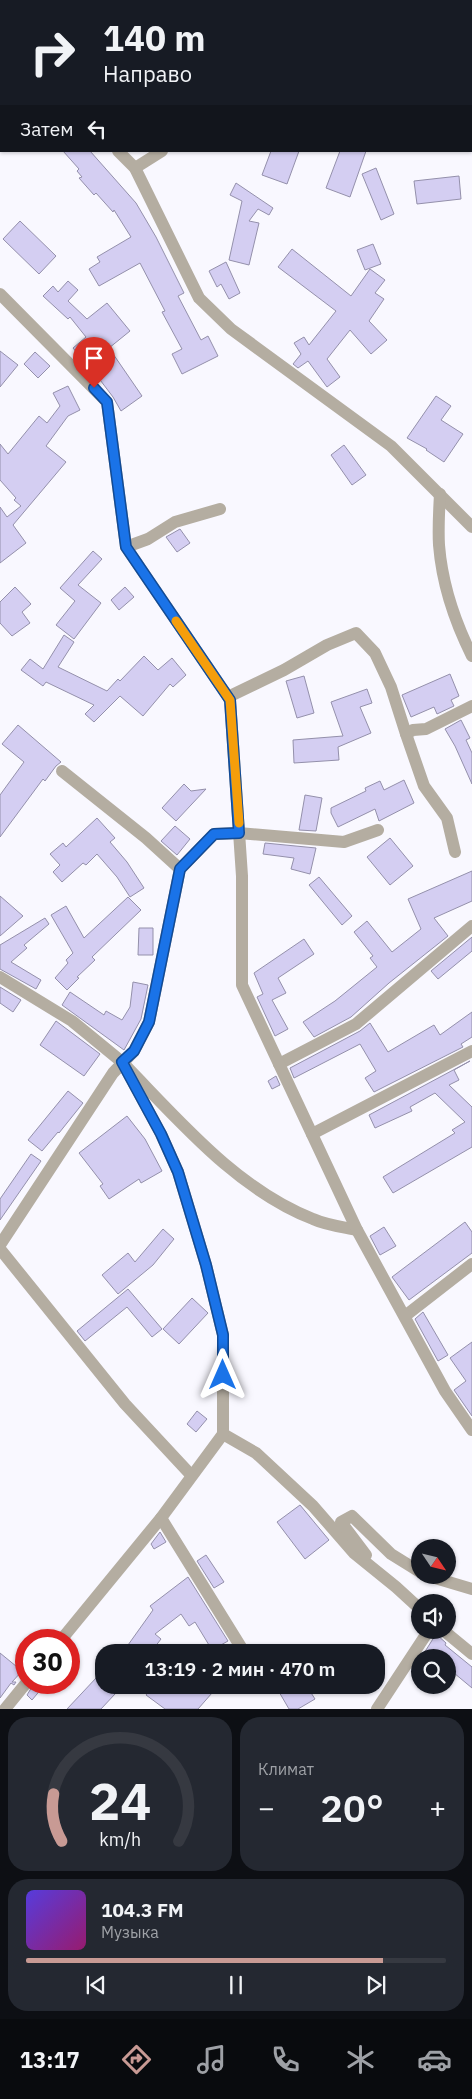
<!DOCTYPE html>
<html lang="ru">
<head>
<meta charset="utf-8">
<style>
  :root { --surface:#171b24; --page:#242831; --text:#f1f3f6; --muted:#9ea1a6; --line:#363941; --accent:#c89a94 }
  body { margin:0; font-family:"IBM Plex Sans",sans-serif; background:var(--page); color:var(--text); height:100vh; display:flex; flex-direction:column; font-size:19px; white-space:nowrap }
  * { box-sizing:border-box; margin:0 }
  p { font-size:16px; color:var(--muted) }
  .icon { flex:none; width:28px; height:28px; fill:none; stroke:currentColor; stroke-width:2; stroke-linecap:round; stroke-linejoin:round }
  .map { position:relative; height:1709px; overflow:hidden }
  .details { display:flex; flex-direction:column; gap:8px; padding:8px; background:#0d0f14; flex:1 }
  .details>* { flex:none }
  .hud { position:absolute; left:0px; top:0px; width:472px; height:152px; box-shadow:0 1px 4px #0004; background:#171b24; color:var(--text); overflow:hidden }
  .needle { width:32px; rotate:125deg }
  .fabs { position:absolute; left:411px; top:1539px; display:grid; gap:10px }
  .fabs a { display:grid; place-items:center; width:45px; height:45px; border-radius:50%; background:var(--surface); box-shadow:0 1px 4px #0004; font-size:25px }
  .speed { position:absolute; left:15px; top:1629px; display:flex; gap:10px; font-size:25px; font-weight:700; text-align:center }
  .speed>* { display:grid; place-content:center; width:65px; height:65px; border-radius:50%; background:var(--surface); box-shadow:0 1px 4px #0004; line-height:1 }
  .speed .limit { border:8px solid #d22; background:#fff; color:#111 }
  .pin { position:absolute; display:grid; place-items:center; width:42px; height:42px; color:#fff; margin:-51px -21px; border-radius:50% 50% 50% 0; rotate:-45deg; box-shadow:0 0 5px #0007 }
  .pin .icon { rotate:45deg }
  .me { position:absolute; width:55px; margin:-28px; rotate:0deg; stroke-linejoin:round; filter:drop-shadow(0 0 4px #0008) }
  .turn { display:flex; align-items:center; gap:18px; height:105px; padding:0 20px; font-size:22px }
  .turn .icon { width:65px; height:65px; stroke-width:2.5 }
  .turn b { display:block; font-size:35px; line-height:42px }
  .then { display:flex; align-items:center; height:48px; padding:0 20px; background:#0003; gap:10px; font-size:19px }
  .big { font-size:38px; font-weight:600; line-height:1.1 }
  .details .widget { flex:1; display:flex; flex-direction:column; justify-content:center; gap:8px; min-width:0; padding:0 18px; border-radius:20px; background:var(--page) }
  .details .dial { align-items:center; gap:0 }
  .dial svg { height:130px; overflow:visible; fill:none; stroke:var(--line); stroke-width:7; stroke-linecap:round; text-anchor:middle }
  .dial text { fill:var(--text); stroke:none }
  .song { display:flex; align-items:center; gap:15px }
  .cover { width:60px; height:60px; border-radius:8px; background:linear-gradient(135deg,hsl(250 70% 55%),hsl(320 70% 35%)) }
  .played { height:5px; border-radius:2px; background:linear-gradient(90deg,var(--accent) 85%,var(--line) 85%) }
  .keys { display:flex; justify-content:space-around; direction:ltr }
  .heat { display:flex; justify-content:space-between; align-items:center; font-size:28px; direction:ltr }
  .details .tiles { flex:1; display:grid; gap:8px; grid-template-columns:1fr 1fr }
  .widget:last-child { grid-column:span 2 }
  .trip { position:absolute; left:95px; top:1644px; width:290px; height:50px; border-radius:20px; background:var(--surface); box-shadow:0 1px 4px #0004; font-weight:600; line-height:50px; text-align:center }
  .tab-bar { display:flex; height:80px; justify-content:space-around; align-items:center; background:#090b0e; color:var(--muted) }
  .tab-bar .icon { width:35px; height:35px }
  .tab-bar .on { color:var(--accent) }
  .tab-bar b { font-size:22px; color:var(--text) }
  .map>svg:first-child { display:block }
  .building { fill:#d4cef2; stroke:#9490ab }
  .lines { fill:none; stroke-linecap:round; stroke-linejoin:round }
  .minor { stroke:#b4ada1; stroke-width:12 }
  .tertiary { stroke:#b4ada1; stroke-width:12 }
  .route-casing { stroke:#114b97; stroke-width:12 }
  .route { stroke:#1a73e8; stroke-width:9 }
  .slow { stroke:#f59e0b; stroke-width:9 }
</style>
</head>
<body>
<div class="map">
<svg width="472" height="1709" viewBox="0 0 472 1709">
  <rect width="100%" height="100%" fill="#f9f8ff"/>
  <g class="building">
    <polygon points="63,151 90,151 136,203 156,237 184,293 178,296 201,340 208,336 218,356 182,374 172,354 182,349 162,312 165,311 140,263 99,286 89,269 100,262 97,257 131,237 114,210 113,212 96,193 94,195 79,178 82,177 77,171 79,169"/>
    <polygon points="271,151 299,151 287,184 262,175"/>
    <polygon points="340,151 366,151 350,197 326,188"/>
    <polygon points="376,168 394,214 381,220 362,174"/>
    <polygon points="459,176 461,199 417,204 414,181"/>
    <polygon points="236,183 273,208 269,215 258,209 249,221 259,223 249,265 229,260 242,201 230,195"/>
    <polygon points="20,221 56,256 39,274 3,239"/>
    <polygon points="373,244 381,264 365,270 357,250"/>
    <polygon points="292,249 351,296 370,269 385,280 375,293 384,299 369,321 387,340 371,354 350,330 327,359 340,377 327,387 308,361 298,368 293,364 301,354 294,343 304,337 309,345 336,311 278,267"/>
    <polygon points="226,262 240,293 229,299 221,284 217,287 209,271"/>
    <polygon points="68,281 78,290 68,301 87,319 107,303 130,331 109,348 142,396 121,411 113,397 88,364 87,365 73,348 86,337 70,317 68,319 43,296 53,286 58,292"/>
    <polygon points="0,351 18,365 0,387"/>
    <polygon points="35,352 50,366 38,378 24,364"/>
    <polygon points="68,386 80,410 68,416 46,446 66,462 13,525 26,543 0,563 0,507 7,517 21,506 14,500 16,498 0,480 0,444 8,454 39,416 47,423 60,406 53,393"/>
    <polygon points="436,396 451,406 441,420 463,434 444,462 426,450 427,449 407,438"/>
    <polygon points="344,445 366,475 352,485 331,455"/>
    <polygon points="180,529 190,543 177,552 166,537"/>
    <polygon points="93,551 102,559 78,585 101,603 74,639 56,625 75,601 60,588"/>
    <polygon points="15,587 31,604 22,612 30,623 12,636 0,623 0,602"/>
    <polygon points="125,587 134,597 119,610 111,600"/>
    <polygon points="64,635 74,642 58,667 107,691 118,679 120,681 144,656 158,670 172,658 186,675 173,687 170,684 143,716 120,696 94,722 85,714 94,705 46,682 43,686 21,670 30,659 43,669"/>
    <polygon points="450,674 459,696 451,700 454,706 437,714 434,707 411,717 402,695"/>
    <polygon points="304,676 314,713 297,718 286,681"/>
    <polygon points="367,689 372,703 360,707 371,733 338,747 339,760 294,763 293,740 343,736 331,702"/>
    <polygon points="461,720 470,738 466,740 472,753 472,784 455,746 445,729"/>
    <polygon points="18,725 61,762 56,766 45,781 43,779 0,837 0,795 24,762 2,744"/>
    <polygon points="404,780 414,803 379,821 375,809 338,827 331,813 331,808 366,791 365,788 380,781 384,790"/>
    <polygon points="184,784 191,791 206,789 176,821 162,808"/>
    <polygon points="305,795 322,798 316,831 299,830"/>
    <polygon points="97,818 115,838 110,842 127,862 144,888 130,897 117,877 97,854 86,865 83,863 62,882 53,872 60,865 50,854 63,843 66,847"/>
    <polygon points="175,826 190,839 177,855 161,841"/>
    <polygon points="390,838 413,866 390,885 367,857"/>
    <polygon points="265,843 316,848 310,874 291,869 294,858 263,854"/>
    <polygon points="472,871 472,901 434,918 448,936 389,983 351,1017 314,1037 303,1022 335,1001 377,967 370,958 373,956 354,932 367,921 392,952 421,929 408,899"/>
    <polygon points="319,877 352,916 342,925 309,885"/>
    <polygon points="0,896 23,916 0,936"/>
    <polygon points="128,897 141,910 92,957 95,960 77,977 79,978 67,990 55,978 68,963 66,960 73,953 51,915 66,906 84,938"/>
    <polygon points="45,918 49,924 24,945 27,948 11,962 41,980 36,989 0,969 0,945"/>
    <polygon points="139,928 153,928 153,955 138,955"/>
    <polygon points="472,937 472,951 438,979 431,971"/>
    <polygon points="304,939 314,954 278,978 286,993 272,1000 288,1029 275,1036 257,997 263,994 254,973"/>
    <polygon points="133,982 148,985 141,1019 124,1050 62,1005 70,992 104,1015 106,1011 122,1020 130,1007"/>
    <polygon points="0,987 21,1000 13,1012 0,1003"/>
    <polygon points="472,1012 472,1037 461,1044 463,1047 374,1092 365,1078 376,1071 360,1044 294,1078 290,1068 360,1031 370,1023 388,1052 434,1025 440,1035"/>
    <polygon points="56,1021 100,1054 84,1076 40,1045"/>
    <polygon points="470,1061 454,1070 459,1080 449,1085 472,1107 472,1147 393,1193 383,1177 455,1133 452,1130 465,1122 435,1093 410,1107 412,1111 375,1128 369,1115"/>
    <polygon points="276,1076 280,1085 272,1089 268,1081"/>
    <polygon points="68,1091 83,1103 59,1133 58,1132 42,1151 28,1140"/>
    <polygon points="127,1116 145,1139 162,1171 141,1183 139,1179 109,1199 100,1186 103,1184 79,1153"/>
    <polygon points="31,1154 41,1161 0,1220 0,1199"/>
    <polygon points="465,1222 472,1232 472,1253 409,1300 392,1277"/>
    <polygon points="384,1227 396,1246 380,1255 370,1236"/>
    <polygon points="163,1229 174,1239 153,1265 118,1294 102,1275 128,1253 135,1262"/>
    <polygon points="128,1289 162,1329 152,1337 127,1307 85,1341 77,1331"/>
    <polygon points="192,1298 208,1313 179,1344 163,1329"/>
    <polygon points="423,1312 448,1355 438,1361 415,1319"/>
    <polygon points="472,1342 472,1416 454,1390 466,1381 450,1358"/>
    <polygon points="197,1411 207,1419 196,1432 187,1424"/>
    <polygon points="300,1505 329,1540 305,1559 277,1522"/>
    <polygon points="160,1532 166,1542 154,1549 151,1544"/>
    <polygon points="206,1555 224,1582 214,1588 197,1561"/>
    <polygon points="188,1577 228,1641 212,1650 195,1622 189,1626 181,1614 155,1634 161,1639 151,1652 123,1652 153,1610 150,1606"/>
    <polygon points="436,1634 446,1643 445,1645 472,1667 472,1688 448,1668 448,1658 421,1658"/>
    <polygon points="0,1653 22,1671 12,1682 16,1682 14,1685 11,1683 0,1698"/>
    <polygon points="97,1677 115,1694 101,1709 67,1709"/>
    <polygon points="35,1682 47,1682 32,1700 27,1695"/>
    <polygon points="154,1685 219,1685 198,1709 165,1709 146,1695"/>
    <polygon points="275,1685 306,1685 315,1699 298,1709 289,1709"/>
  </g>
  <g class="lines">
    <g class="minor">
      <polyline points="0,43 1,44"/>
      <polyline points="471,87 472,87"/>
      <polyline points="118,151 135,168 199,298 231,329 391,446 472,527"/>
      <polyline points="135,168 162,151"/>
      <path d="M440 494C439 511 438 528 439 545 442 583 455 622 472 656"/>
      <polyline points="126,547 148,539 175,522 220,509"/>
      <polyline points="228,697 284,670 327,645 356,633 375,653 391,687 406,734"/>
      <polyline points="62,771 146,838 180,869"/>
      <polyline points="455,852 447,818 424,786 406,734 413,730 426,729 472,706"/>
      <polyline points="0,977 72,1021 122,1062"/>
      <polyline points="279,1064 356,1024 472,926"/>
      <polyline points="312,1134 472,1051"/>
      <path d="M357 1230C343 1227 326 1225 313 1219 236 1189 178 1119 122 1062L161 1134 178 1172 206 1265 223 1335V1434L256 1453 313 1506 354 1553 396 1587 420 1609"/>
      <polyline points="0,1245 113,1073 134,1051 149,1022 180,869 214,834 239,833 344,842 378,830"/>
      <polyline points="0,1249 125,1404 191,1475"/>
      <polyline points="405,1316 472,1264"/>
      <polyline points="161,1518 244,1652"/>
      <polyline points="366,1555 341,1522 352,1516 391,1554 420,1572"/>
      <polyline points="425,1575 472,1589"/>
      <polyline points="443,1630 472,1654"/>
      <polyline points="61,1640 161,1518 223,1434"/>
      <polyline points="5,1709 27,1682"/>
      <polyline points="377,1709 429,1630"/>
    </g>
    <polyline class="tertiary" points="0,294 107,402 126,547 230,700 242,876 242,985 357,1230 445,1391 472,1430"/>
  </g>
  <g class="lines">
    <g class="route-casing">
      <polyline id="route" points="94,388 107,402 126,547 230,700 239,833 214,834 180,869 149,1022 134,1051 122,1062 161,1134 178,1172 206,1265 223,1335 223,1375"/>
    </g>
    <use href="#route" class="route"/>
    <polyline class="slow" points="176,621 230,700 239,823"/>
  </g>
</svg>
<div class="fabs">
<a><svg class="needle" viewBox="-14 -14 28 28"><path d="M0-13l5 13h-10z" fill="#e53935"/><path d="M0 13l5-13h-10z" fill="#9ea1a6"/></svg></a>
<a><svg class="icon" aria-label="sound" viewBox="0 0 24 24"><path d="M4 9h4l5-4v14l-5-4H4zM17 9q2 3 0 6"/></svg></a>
<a><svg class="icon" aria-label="search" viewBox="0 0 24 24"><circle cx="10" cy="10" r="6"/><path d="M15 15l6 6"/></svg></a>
</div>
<div class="speed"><div class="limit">30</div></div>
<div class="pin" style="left:94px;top:388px;background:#d93025"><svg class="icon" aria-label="arrive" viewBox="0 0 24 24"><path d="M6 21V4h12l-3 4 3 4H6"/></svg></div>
<svg class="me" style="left:223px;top:1375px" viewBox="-20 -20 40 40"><path d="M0-17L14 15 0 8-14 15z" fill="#1a73e8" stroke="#fff" stroke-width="4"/></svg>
<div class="trip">13:19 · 2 мин · 470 m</div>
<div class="hud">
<div class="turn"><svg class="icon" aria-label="right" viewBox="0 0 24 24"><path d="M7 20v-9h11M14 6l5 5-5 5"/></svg><div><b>140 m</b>Направо</div></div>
<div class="then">Затем<svg class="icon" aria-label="left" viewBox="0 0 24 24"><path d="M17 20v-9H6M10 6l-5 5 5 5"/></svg></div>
</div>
</div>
<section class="details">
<div class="tiles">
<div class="widget dial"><svg viewBox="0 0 100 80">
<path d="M14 69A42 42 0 1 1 86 69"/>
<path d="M14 69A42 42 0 0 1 9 40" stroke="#c89a94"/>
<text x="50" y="56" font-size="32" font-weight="700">24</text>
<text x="50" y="72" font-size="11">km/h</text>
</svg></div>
<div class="widget"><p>Климат</p>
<div class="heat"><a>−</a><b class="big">20°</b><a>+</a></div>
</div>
<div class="widget">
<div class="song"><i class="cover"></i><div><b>104.3 FM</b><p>Музыка</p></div></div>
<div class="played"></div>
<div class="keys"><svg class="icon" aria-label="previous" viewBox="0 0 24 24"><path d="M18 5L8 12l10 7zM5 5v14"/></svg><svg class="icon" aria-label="pause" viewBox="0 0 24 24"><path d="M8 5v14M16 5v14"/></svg><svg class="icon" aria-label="next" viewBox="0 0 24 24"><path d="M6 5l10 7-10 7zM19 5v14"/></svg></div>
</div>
</div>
</section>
<nav class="tab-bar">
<b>13:17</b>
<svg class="icon on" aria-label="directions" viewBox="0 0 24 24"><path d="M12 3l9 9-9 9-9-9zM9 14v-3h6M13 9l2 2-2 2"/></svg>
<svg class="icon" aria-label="music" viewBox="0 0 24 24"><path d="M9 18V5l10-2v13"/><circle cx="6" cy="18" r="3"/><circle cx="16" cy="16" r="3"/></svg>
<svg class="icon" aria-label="phone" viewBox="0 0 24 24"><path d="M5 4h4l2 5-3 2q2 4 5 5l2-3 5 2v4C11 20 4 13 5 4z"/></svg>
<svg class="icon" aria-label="climate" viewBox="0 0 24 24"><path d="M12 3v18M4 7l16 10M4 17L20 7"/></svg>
<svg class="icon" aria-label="car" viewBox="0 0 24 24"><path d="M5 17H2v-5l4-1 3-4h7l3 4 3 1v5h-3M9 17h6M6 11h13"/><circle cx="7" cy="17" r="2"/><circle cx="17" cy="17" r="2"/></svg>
</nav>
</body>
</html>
